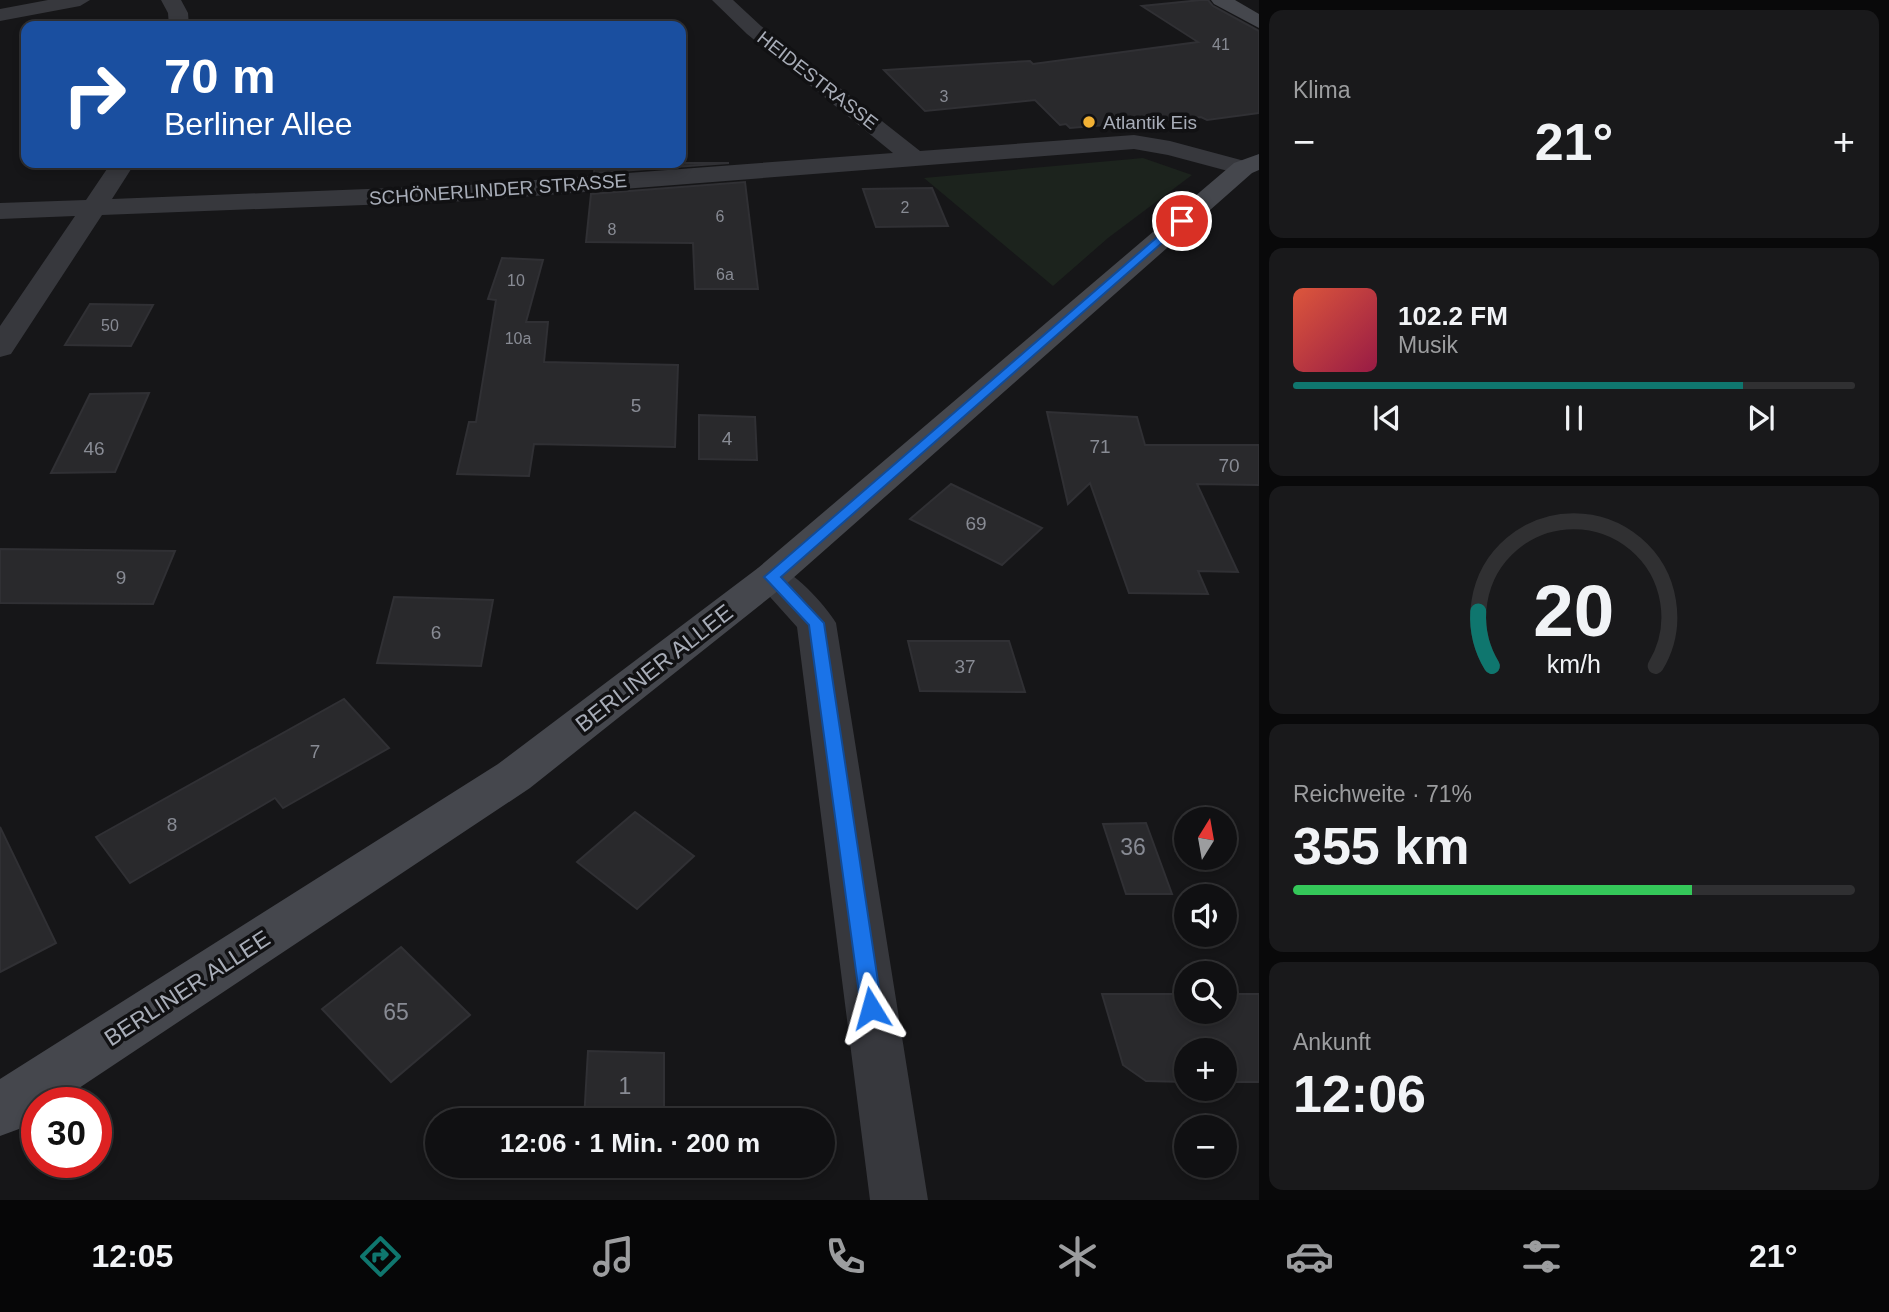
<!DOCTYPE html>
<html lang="de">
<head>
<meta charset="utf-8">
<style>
  :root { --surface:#101012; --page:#19191b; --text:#f1f3f6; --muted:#9c9d9f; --line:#303032; --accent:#0f766e }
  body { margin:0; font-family:Helvetica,sans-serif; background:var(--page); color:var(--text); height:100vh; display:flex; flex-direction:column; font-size:26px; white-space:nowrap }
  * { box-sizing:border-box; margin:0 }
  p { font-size:23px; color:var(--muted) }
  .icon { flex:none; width:38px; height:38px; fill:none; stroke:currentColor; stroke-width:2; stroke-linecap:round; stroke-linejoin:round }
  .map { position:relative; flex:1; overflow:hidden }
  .sheet { display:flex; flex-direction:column; gap:10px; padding:10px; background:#09090a; width:630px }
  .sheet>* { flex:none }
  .banner { position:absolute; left:21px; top:21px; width:665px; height:147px; border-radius:14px; box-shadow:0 4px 10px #0003,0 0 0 2px var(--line); background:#1a4fa0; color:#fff; overflow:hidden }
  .needle { width:46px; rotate:11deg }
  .fabs { position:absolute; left:1174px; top:807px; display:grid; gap:14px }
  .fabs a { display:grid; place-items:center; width:63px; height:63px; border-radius:50%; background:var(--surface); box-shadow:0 4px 10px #0003,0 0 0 2px var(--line); font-size:35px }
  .speed { position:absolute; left:21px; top:1087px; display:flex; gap:14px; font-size:35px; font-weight:700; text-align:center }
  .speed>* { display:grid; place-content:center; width:91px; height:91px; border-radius:50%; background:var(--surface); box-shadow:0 4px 10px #0003,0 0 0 2px var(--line); line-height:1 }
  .speed .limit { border:10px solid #d22; background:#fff; color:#111 }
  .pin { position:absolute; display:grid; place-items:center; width:60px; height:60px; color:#fff; margin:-30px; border:4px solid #fff; border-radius:50%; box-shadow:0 2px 7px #0007 }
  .me { position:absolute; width:77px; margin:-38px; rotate:352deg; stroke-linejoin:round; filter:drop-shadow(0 0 5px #0008) }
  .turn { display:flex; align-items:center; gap:24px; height:147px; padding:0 28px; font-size:32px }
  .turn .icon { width:91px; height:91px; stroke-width:2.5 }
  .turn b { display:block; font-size:49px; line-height:60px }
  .big { font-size:52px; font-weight:700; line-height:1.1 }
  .sheet .widget { flex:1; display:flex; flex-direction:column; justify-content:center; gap:10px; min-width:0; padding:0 24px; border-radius:14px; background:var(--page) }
  .sheet .dial { align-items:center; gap:0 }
  .dial svg { height:182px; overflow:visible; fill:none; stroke:var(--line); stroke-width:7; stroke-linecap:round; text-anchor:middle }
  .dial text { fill:var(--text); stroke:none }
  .song { display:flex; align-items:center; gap:21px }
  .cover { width:84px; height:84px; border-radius:10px; background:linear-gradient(135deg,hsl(10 70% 55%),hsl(340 70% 35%)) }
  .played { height:7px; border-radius:4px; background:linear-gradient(90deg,var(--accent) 80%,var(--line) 80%) }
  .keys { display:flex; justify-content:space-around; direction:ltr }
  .heat { display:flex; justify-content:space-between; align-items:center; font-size:38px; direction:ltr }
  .charge { height:10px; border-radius:5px; background:linear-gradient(90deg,#34c759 71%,var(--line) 0) }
  .trip { position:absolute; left:425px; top:1108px; width:410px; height:70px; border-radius:35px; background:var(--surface); box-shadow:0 4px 10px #0003,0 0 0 2px var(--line); font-weight:700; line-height:70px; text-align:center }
  .tab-bar { display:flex; height:112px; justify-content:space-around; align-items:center; background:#060607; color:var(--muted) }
  .tab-bar .icon { width:49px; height:49px }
  .tab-bar .selected { color:var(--accent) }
  .tab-bar b { font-size:32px; color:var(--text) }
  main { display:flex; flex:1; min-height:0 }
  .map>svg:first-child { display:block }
  .green { fill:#1c231d }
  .building { fill:#29292c; stroke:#303034; stroke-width:2 }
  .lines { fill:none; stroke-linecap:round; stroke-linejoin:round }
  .street { fill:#37383d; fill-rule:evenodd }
  .secondary { fill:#45474d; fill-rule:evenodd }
  .route { fill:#1a73e8; stroke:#114b97; stroke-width:2 }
  .poi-dot { fill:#f2b134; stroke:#111113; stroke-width:2.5 }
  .labels { text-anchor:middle; stroke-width:7; stroke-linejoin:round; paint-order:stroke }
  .far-number-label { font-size:16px; fill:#888b94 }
  .far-street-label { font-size:19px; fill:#a8adb8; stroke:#111113 }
  .far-poi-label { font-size:19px; fill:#a8adb8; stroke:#111113; text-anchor:start }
  .number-label { font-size:19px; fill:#888b94 }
  .street-label { font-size:23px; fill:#a8adb8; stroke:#111113 }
  .near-number-label { font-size:23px; fill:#888b94 }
</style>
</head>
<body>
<main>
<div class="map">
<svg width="1259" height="1200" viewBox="0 0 1259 1200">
  <rect width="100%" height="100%" fill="#161618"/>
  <polygon class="green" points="1143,158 1192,175 1108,238 1053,286 924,178"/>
  <g class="building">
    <polygon points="1201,0 1208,0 1213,6 1259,31 1259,113 1207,120 1201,117 1070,128 1066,124 1060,125 1035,100 925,111 884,70 1030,61 1033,64 1198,42 1142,6"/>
    <polygon points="595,163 729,163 594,173"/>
    <polygon points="745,182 758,289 695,289 693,243 586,242 591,194"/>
    <polygon points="932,188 948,226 876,227 863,189"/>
    <polygon points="502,258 543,260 526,322 548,322 544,362 678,365 675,447 534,444 529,476 457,474 469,422 476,422 496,300 488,299"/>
    <polygon points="90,304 153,305 131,346 65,345"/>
    <polygon points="149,393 115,472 51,473 90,394"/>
    <polygon points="1047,412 1137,417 1145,445 1259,445 1259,485 1197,484 1238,572 1198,571 1208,594 1129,593 1090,483 1068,504"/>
    <polygon points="699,415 755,417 757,460 699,459"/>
    <polygon points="951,484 1042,528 1002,565 910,519"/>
    <polygon points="0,549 175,551 153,604 0,603"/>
    <polygon points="394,597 493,600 481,666 377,663"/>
    <polygon points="908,641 1009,641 1025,692 920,691"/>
    <polygon points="344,699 389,748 283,808 275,798 130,883 96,837"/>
    <polygon points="635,812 694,856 637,909 577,862"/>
    <polygon points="1146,823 1172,894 1126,894 1103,824"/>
    <polygon points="0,827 56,943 0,972"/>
    <polygon points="401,947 470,1015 391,1082 322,1009"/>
    <polygon points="1102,994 1186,994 1186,1012 1225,1012 1225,994 1259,994 1259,1082 1225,1082 1225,1050 1186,1050 1186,1082 1146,1081 1123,1065"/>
    <polygon points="588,1051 664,1053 664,1120 584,1120"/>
  </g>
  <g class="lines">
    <g class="street">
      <polygon points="48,0 90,0 80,6 0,21 0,9"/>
      <polygon points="161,0 181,0 188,13 189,26 169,26 168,13"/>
      <polygon points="712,0 733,0 761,26 920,151 1134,135 1170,141 1252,163 1255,168 1252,173 1243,175 1168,155 1134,149 468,201 102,215 11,354 0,357 0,326 75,216 0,219 0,203 86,200 111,163 135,163 112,199 468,185 893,153 747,34"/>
      <path d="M771 564C793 570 824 603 836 623L928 1200H870L797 627 752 577 758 568Z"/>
    </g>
    <g class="secondary">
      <polygon points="1211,0 1235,0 1259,14 1259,28 1214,4"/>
      <polygon points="1259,154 1259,170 1252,173 784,586 530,788 58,1102 37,1102 37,1117 19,1129 0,1136 0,1079 498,764 758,568 1234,163"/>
    </g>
  </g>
  <polygon class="route" points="1178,219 1187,221 781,577 824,623 882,1008 879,1014 871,1017 864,1014 861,1008 809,625 764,577"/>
  <circle class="poi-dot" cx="1089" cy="122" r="7"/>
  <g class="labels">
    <g class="far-number-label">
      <text x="1221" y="50">41</text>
      <text x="944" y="102">3</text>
      <text x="905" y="213">2</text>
      <text x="720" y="222">6</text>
      <text x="612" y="235">8</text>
      <text x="725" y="280">6a</text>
      <text x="516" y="286">10</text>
      <text x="110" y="331">50</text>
      <text x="518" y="344">10a</text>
    </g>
    <g class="far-street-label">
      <text transform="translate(818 80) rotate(38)" y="7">HEIDESTRASSE</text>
      <text transform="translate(498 189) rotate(-4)" y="7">SCHÖNERLINDER STRASSE</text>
    </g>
    <g class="far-poi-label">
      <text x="1103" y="129">Atlantik Eis</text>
    </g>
    <g class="number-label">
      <text x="636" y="412">5</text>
      <text x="727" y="445">4</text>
      <text x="1100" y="453">71</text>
      <text x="94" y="455">46</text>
      <text x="1229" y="472">70</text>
      <text x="976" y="530">69</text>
      <text x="121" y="584">9</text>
      <text x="436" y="639">6</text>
      <text x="965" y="673">37</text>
      <text x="315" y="758">7</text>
      <text x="172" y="831">8</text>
    </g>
    <g class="street-label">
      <text transform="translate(654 668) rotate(-38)" y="8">BERLINER ALLEE</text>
      <text transform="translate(187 988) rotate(-33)" y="8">BERLINER ALLEE</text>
    </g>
    <g class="near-number-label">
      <text x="1133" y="855">36</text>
      <text x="396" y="1020">65</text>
      <text x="625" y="1094">1</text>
    </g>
  </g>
</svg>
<div class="fabs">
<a><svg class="needle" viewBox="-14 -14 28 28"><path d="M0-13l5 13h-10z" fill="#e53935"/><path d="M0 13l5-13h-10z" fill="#9c9d9f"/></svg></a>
<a><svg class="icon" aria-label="sound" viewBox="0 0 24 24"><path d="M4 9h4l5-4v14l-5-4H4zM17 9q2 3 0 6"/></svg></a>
<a><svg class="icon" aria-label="search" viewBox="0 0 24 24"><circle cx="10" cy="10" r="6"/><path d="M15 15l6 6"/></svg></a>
<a>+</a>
<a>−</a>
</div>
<div class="speed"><div class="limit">30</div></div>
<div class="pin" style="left:1182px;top:221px;background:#d93025"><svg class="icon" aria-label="arrive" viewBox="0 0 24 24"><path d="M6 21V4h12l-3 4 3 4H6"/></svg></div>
<svg class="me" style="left:871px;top:1008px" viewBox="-20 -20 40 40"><path d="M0-17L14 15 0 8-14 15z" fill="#1a73e8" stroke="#fff" stroke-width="4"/></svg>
<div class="trip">12:06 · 1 Min. · 200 m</div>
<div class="banner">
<div class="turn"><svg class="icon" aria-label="right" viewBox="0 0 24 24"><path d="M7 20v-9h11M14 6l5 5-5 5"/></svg><div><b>70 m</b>Berliner Allee</div></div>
</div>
</div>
<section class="sheet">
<div class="widget"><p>Klima</p>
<div class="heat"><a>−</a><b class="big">21°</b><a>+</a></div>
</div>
<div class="widget">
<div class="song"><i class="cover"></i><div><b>102.2 FM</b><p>Musik</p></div></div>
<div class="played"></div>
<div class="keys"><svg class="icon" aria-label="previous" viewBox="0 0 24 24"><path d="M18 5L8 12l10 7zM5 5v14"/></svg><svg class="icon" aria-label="pause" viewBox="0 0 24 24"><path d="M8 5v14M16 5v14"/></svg><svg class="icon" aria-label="next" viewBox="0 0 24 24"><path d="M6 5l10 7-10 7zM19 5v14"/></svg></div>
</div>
<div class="widget dial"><svg viewBox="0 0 100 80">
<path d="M14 69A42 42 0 1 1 86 69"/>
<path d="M14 69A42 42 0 0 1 8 45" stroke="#0f766e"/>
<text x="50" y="56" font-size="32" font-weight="700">20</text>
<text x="50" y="72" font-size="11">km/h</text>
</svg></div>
<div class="widget"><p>Reichweite · 71%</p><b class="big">355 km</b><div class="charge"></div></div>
<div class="widget"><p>Ankunft</p><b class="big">12:06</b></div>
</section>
</main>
<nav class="tab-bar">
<b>12:05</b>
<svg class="icon selected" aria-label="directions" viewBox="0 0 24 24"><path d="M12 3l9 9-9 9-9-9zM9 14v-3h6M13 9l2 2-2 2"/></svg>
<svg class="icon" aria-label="music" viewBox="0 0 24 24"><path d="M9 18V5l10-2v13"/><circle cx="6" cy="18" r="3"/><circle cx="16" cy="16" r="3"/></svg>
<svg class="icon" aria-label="phone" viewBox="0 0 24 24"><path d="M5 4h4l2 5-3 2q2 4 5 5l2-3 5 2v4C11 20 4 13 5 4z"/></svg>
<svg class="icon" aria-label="climate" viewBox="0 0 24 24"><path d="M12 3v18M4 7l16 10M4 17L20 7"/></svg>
<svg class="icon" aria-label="car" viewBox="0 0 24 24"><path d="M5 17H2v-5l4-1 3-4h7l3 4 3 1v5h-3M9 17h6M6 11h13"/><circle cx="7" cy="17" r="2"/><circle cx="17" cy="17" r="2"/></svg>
<svg class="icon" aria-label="filters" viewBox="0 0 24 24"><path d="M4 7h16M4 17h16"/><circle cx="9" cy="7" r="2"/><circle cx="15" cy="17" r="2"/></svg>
<b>21°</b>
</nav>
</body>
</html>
